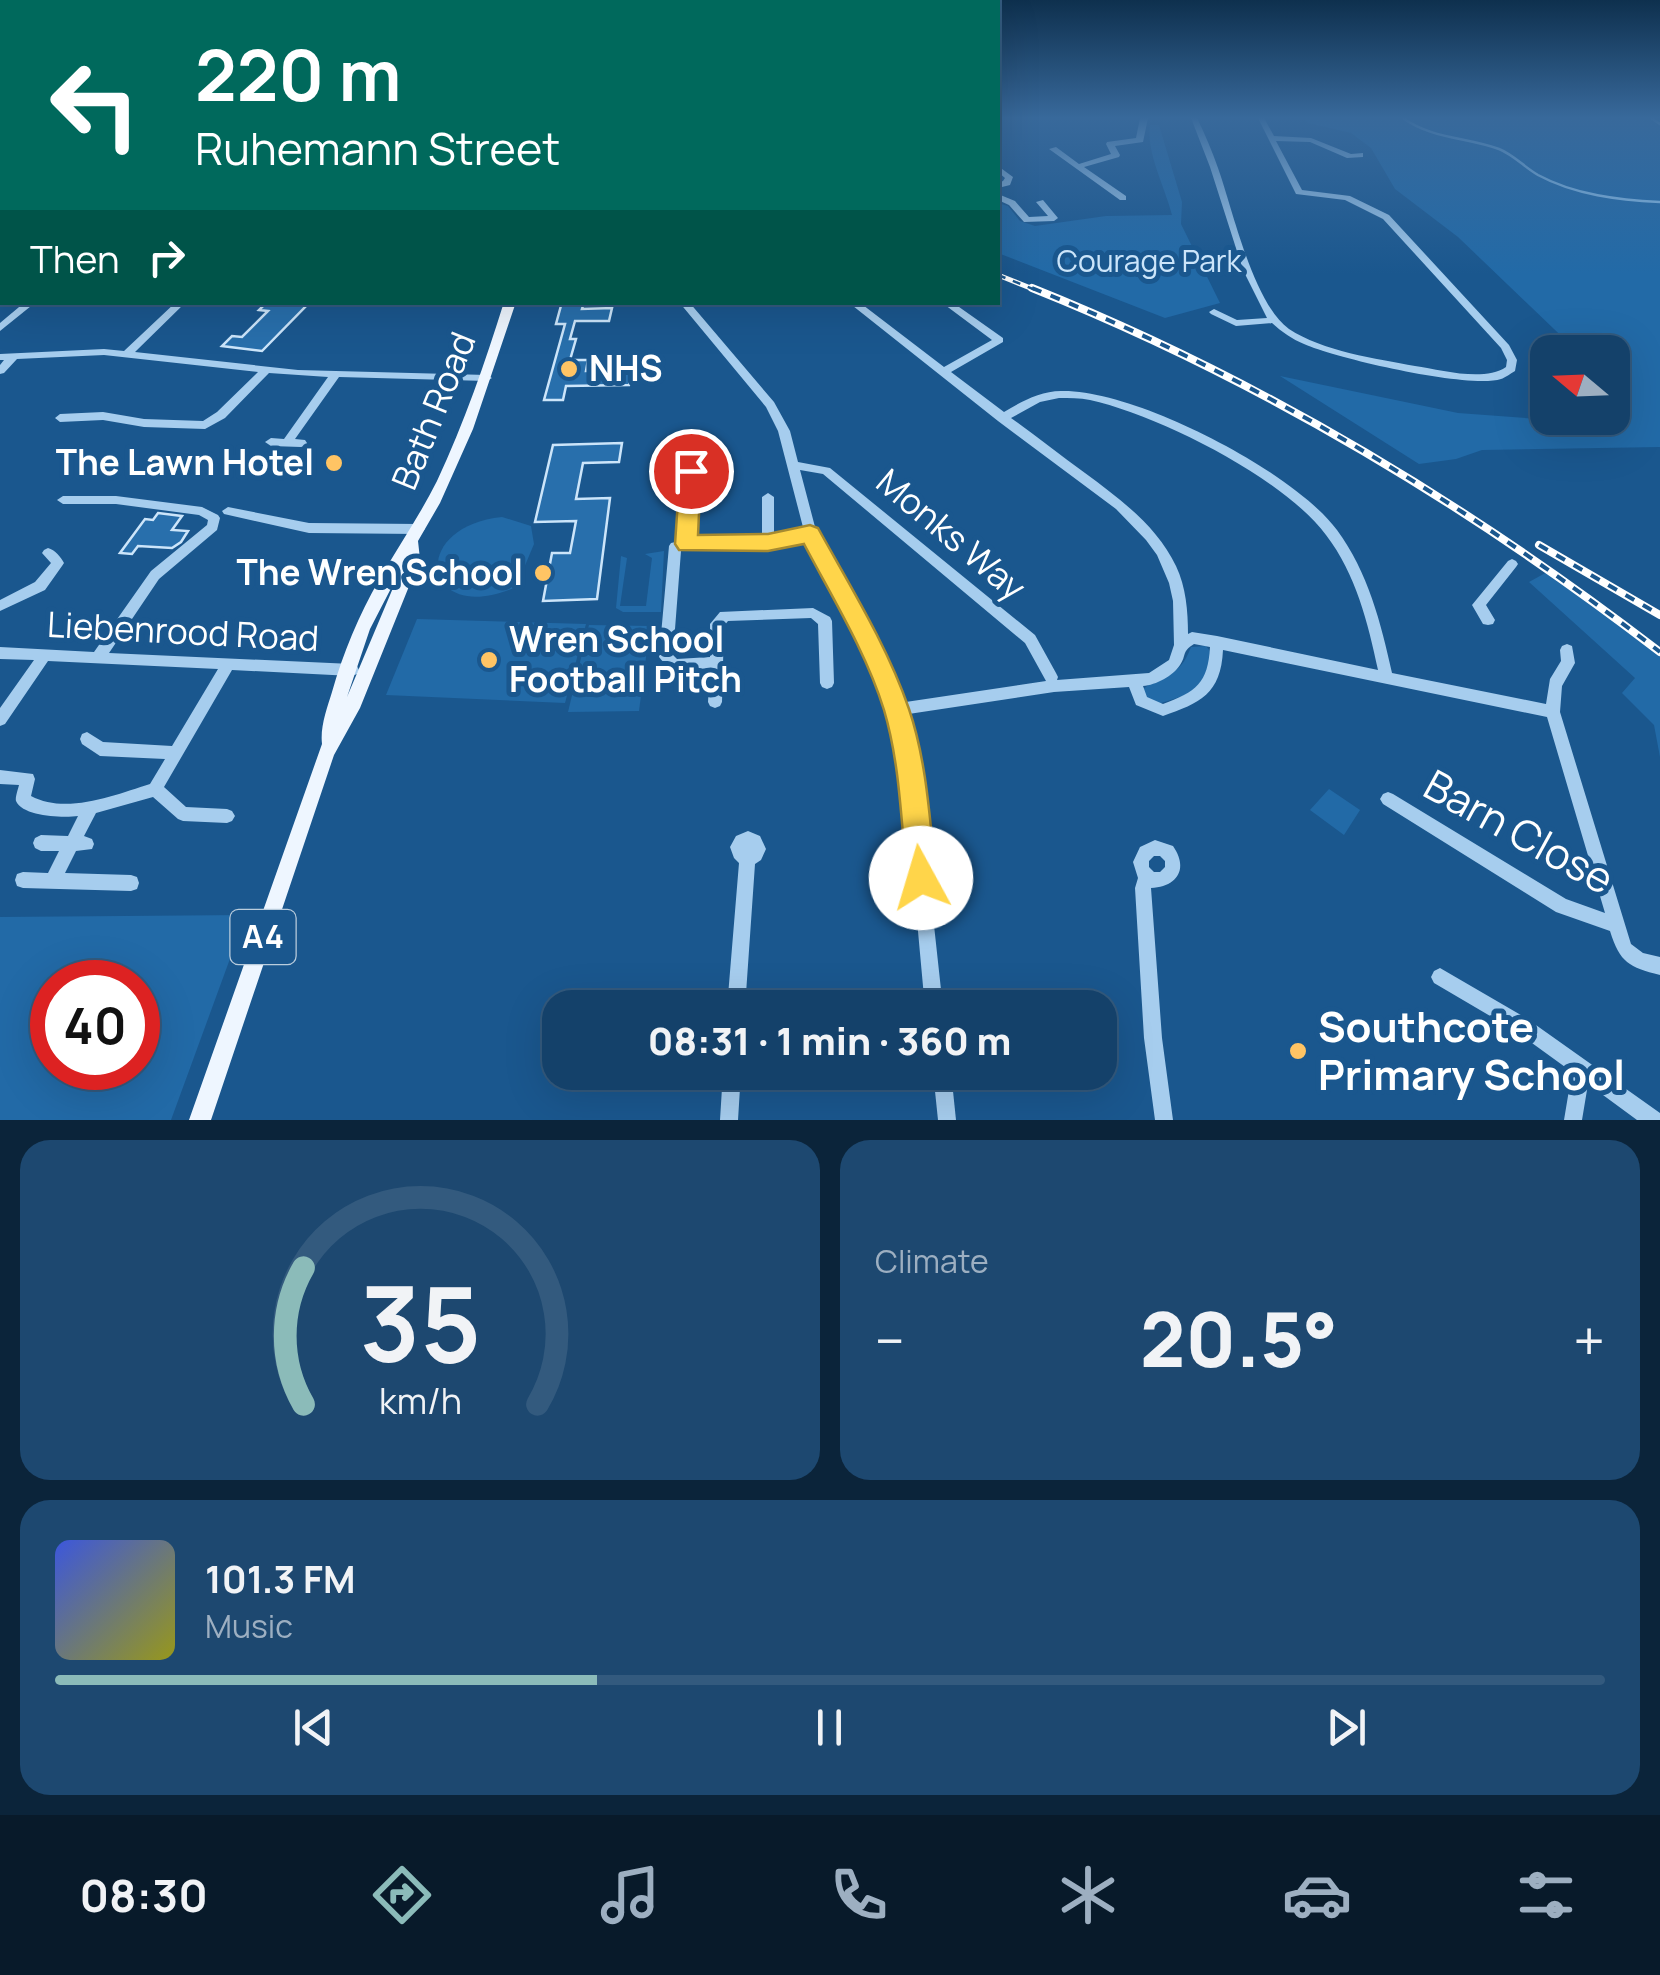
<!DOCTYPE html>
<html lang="en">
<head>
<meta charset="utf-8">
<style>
  :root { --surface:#14416a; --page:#1d4870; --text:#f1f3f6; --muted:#9dafc1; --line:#335a7e; --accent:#8bbbb9 }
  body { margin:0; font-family:Manrope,sans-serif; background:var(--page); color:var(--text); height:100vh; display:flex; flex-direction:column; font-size:38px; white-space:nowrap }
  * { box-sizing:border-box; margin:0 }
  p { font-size:32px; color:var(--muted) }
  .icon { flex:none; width:55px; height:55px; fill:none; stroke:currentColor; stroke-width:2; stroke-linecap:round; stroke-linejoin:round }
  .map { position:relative; height:1120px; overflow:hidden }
  .details { display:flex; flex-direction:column; gap:20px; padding:20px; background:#0b243a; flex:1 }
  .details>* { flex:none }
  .guide { position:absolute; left:0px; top:0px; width:1000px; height:305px; box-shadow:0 10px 40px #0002,0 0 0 2px var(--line); background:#00695c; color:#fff; overflow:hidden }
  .needle { width:65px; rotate:289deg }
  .tools { position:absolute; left:1530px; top:335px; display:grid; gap:20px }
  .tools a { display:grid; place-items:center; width:100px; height:100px; border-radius:20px; background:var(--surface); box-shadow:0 10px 40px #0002,0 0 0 2px var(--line); font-size:50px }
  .speed { position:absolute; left:30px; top:960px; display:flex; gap:20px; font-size:50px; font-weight:700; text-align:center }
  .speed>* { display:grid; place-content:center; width:130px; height:130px; border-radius:50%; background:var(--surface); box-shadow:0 10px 40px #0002,0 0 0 2px var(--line); line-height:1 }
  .speed .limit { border:15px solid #d22; background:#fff; color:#111 }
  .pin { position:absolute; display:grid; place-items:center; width:85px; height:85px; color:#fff; margin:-42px; border:5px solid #fff; border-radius:50%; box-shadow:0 2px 10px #0007 }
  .me { position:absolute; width:110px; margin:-55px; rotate:354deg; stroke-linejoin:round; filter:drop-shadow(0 0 8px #0008) }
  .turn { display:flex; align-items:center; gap:35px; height:210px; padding:0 30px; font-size:45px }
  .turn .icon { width:130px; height:130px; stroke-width:2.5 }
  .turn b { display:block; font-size:70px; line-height:85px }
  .then { display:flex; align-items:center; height:95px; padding:0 30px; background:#0003; gap:20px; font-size:38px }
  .big { font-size:75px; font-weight:800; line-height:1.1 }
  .details .card { flex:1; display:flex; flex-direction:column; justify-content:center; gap:15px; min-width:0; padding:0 35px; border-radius:30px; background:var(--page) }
  .details .dial { align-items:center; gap:0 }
  .dial svg { height:260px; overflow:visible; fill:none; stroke:var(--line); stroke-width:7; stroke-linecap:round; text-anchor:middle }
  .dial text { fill:var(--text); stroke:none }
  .song { display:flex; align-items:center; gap:30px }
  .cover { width:120px; height:120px; border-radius:15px; background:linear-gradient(135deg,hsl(230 70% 55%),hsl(60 70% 35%)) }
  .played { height:10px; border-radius:5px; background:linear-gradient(90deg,var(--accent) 35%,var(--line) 35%) }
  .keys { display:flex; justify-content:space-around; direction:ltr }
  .heat { display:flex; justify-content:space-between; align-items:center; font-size:55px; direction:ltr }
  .details .tiles { flex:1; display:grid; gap:20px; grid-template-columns:1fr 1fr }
  .card:last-child { grid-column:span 2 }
  .trip { position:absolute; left:542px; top:990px; width:575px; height:100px; border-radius:30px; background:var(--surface); box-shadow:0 10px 40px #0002,0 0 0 2px var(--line); font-weight:800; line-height:100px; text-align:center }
  .dock { display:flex; height:160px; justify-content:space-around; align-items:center; background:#081a2a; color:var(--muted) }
  .dock .icon { width:70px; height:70px }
  .dock .on { color:var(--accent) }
  .dock b { font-size:45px; color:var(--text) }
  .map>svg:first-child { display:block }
  .green { fill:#226aa7; fill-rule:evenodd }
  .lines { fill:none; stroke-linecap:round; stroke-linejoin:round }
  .stream { stroke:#99caf0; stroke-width:2.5 }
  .building { fill:#286fac; stroke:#cce5fa; stroke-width:2.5 }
  .minor { fill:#a6cdee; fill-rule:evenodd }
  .major { fill:#eef6ff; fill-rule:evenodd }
  .rail-far1-casing { stroke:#fff; stroke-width:5 }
  .rail-casing { stroke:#fff; stroke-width:8 }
  .rail-far1 { stroke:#1a578e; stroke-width:2.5; stroke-dasharray:8; stroke-linecap:butt }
  .rail { stroke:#1a578e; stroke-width:4; stroke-dasharray:10; stroke-linecap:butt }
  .route { fill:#ffd54a; stroke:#a68a30; stroke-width:2.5 }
  .poi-dot { fill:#ffc464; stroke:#1a578e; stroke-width:4 }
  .labels { text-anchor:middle; stroke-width:10; stroke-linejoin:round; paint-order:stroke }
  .far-park-label { font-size:30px; fill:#cce5fa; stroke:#1a578e }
  .shield { fill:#1a578e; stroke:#bacddd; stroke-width:2.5 }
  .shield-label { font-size:32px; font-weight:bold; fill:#fff }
  .poi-label { font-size:35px; font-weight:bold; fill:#fff; stroke:#1a578e; text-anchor:start }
  .street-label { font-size:35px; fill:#fff; stroke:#1a578e }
  .near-street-label { font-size:42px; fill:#fff; stroke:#1a578e }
  .near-poi-label { font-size:42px; font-weight:bold; fill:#fff; stroke:#1a578e; text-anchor:start }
</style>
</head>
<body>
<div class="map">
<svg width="1660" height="1120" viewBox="0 0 1660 1120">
  <rect width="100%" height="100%" fill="#1a578e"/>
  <g class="green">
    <polygon points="1304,118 1660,118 1660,447 1482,450 1456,459 1419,464 1280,376 1458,413 1593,423 1594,418 1612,418 1612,352 1578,352 1458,237 1395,189 1371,148 1351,133 1308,123"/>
    <path d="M1150 125H1159L1182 202 1181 224 1220 303 1165 318 998 253V203L1008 206 1020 221 1035 226 1106 216 1172 215C1165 187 1146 153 1150 125Z"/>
    <path d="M502 517 531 526 534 544 516 587C423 628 406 527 502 517Z"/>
    <polygon points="664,551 661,612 623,612 616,608 621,556 627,558 620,606 646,606 652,558 645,554"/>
    <polygon points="1549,571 1660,652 1660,757 1654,725 1622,693 1635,678 1529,582"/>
    <polygon points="417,619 586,624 565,703 386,695"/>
    <polygon points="589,625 650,626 639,711 568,712"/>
    <path d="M1206 646 1213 655C1203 692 1193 693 1158 704L1144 698 1143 689C1166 671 1179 679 1191 647Z"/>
    <polygon points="1329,789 1360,810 1344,835 1310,810"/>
    <path d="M246 915 171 1120H0V917ZM52 982H138V1068H52Z"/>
  </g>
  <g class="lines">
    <g class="stream">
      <path d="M1403 118C1432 139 1466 137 1499 149 1514 155 1524 167 1538 175 1575 195 1619 200 1660 202"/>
      <polyline points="1651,118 1660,124"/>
    </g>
  </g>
  <g class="building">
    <polygon points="267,302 307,305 262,351 222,346 232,336 242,337 268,311 259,310"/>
    <polygon points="562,302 584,302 582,309 612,308 609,321 575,321 570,339 576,339 570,360 588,360 586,371 632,370 629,385 566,386 563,400 544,400 565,324 556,324"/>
    <polygon points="622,443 619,462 583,463 576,499 610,498 597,599 543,601 552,553 570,553 576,521 535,522 553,445"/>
    <polygon points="158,513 182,516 172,530 188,531 181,542 172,548 138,546 132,554 120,553 145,519 153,520"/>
  </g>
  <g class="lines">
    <g class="minor">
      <polygon points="1140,118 1148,118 1143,142 1115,146 1120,155 1119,157 1084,167 1126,196 1126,200 1120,200 1049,149 1056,147 1079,164 1111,154 1106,144 1107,142 1136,138"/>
      <path d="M1191 118H1197C1205 134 1212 151 1218 168 1233 210 1253 303 1289 329 1322 351 1377 359 1415 366 1441 370 1484 382 1506 367L1507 360 1501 348 1383 219 1345 200 1296 194 1258 118H1264L1274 136 1311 138 1351 154 1363 153V157L1347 158 1310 142 1276 141 1302 190 1350 196 1389 215 1509 345 1517 360 1515 371C1511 373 1505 378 1501 379 1469 389 1338 359 1304 344 1292 339 1282 332 1272 323L1236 326 1211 314 1209 312 1214 309 1237 320 1267 318 1243 270 1210 167Z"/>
      <rect x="0" y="137" width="2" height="5"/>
      <polygon points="998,166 1013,177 1010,185 998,188 998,183 1003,181 1005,178 998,172"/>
      <rect x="0" y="172" width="2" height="5"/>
      <polygon points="998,194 1015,201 1029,217 1048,216 1036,202 1043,200 1058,218 1054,221 1024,222 1009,205 998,200"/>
      <polygon points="2,226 2,232 0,233 0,227"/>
      <rect x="0" y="279" width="2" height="6"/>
      <polygon points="25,302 36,302 0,331 0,323"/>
      <polygon points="176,302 186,302 135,352 298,370 487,375 492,378 487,381 339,377 295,439 305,440 307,443 305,446 301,447 271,446 265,442 271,438 284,439 328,377 269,373 225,418 205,429 144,427 103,420 60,422 55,418 60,414 103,412 144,419 203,421 217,412 258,372 104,355 17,359 4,373 0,374 0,365 4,360 0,360 0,354 104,349 124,351"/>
      <path d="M679 302H689L774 402 790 431 798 462 830 468 1035 635 1056 673 1058 677 1057 680 1149 673 1169 660 1174 645 1173 601 1169 583 1157 555 1146 540 1116 509 998 421 848 302H859L944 367 992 340 941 302H952L1003 338V342L951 372 1004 412C1021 402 1040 391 1061 391 1135 389 1293 471 1337 530 1368 572 1381 623 1392 673L1546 704 1550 679 1561 661 1560 650 1562 646 1567 644 1572 646 1575 663 1562 686 1560 712 1631 944 1643 953 1660 957V975C1629 967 1620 963 1610 931L1556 912 1383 804 1380 799 1383 794 1388 792 1393 794 1566 899 1605 913 1547 717 1223 650C1221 694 1200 703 1163 716L1136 705 1129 687 1054 692 902 715 918 778 943 1008H925L904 778 881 687 806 539 768 548 681 551 673 655 677 659 710 657V624L720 612 813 608 830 617 832 621 834 683 832 687 827 689 822 687 820 683 818 624 811 618 728 621 724 626 722 702 720 706 715 708 710 706 708 702 710 668 674 671 669 669 659 657 669 546 671 543 680 541 687 468 691 467 697 471 692 541 762 538V497L768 493 774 497V537L804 531 778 431 766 407ZM1059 398C1069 398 1080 398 1090 400 1158 415 1284 478 1326 535 1356 574 1368 623 1378 670L1217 636 1192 632 1188 634C1188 611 1186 587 1176 566 1157 526 1120 499 1085 473 1060 455 1036 436 1011 418L1040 402ZM800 470 823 474 1025 643 1046 681 899 703 893 682 819 542ZM1194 644 1210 647C1208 683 1196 692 1163 704L1147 697 1143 686C1156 685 1173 676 1180 665 1187 655 1181 652 1194 644Z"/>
      <path d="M63 496H116L202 507 218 515 220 518 217 530 159 579 109 653 352 664 357 666 359 670 357 674 352 676 232 670 164 787 186 807 227 809 232 811 235 816 232 821 227 823 183 821 178 819 153 797 96 813 84 836 92 839 94 844 92 849 76 851 65 873 131 875 137 877 139 883 137 889 131 891 23 888 17 886 15 880 17 874 23 872 48 873 59 851H41L35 848 33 843 35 838 41 835 68 836 78 816C64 818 23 817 16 801 15 798 18 789 19 785L0 784V770L33 774 35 779 31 796C66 815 115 795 150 784L165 759 100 756 82 744 80 739 82 734 87 732 103 742 172 746 218 669 48 661 5 724 0 726V708L34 660 0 659V647L94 652 151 571 207 525 208 520 199 515 116 504H63L57 500Z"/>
      <polygon points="228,507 309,523 419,524 425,529 419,534 309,533 224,514 222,511"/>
      <path d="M48 548C55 550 61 557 64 563L62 566 45 590 0 611V600L35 582 51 563 42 553 44 550Z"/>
      <polygon points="1512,559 1516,561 1518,564 1516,567 1486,605 1495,620 1493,624 1488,625 1483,624 1472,605 1508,561"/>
      <polygon points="748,831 760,836 766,849 761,860 755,864 745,1008 727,1008 739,863 734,858 730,847 736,836"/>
      <path d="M1155 840 1173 846C1189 869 1177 887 1151 888L1162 1038 1173 1120H1155L1144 1038 1135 888 1138 878 1133 862 1140 847ZM1154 856H1160L1165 861V867L1160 872H1154L1149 867V861Z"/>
      <polygon points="1440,968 1526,1018 1660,1113 1660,1120 1637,1120 1588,1084 1582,1120 1564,1120 1572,1072 1514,1030 1434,983 1431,977 1434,971"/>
      <polygon points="723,1072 741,1072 738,1120 720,1120"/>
      <polygon points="933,1072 951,1072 956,1120 938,1120"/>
    </g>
    <path class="major" d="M504 302H516L473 429 440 503 418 541 420 559 360 708 334 755 211 1120H189L322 744C320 727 327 708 332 692 343 653 359 615 379 580 398 547 420 515 437 481 464 423 485 363 504 302ZM401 569 347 697 370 629Z"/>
    <g class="rail-far1-casing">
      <polyline id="rail-far1" points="998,275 1038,291"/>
    </g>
    <g class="rail-casing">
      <g id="rail">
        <path d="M1032 288C1260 379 1466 503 1660 652"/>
        <polyline points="1539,545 1660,615"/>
      </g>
    </g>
    <use href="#rail-far1" class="rail-far1"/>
    <use href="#rail" class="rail"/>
  </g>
  <linearGradient id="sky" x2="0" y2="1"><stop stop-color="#0e304e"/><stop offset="0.43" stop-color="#38699b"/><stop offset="1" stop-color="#38699b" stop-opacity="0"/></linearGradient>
  <rect width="1660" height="274" fill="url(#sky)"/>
  <path class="route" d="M691 463 701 471 698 535 768 534 810 525 818 528C850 586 887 645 909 709 927 762 930 822 936 878L932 888 921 892 911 888 907 878C901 822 900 764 884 710 866 652 832 597 804 544L768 551 679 550 675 544 680 471Z"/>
  <g class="poi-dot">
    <circle cx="569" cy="369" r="10"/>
    <circle cx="334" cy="463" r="10"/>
    <circle cx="543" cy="573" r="10"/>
    <circle cx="489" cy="660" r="10"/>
    <circle cx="1298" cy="1051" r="10"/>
  </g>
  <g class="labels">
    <g class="far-park-label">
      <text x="1149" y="272">Courage Park</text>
    </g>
    <rect class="shield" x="230.5" y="910" width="65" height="54" rx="8"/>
    <g class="shield-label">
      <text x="263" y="948">A4</text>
    </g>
    <g class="poi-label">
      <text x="589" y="381">NHS</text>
      <text x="314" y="475" text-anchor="end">The Lawn Hotel</text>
      <text x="523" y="585" text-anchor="end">The Wren School</text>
      <text x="509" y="652">Wren School<tspan x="509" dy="40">Football Pitch</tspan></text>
    </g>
    <g class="street-label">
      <text transform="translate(434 411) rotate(-68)" y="12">Bath Road</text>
      <text transform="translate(951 535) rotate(40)" y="12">Monks Way</text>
      <text transform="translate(183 632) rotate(3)" y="12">Liebenrood Road</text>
    </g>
    <g class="near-street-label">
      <text transform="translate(1519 832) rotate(29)" y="15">Barn Close</text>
    </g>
    <g class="near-poi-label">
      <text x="1318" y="1042">Southcote<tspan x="1318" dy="48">Primary School</tspan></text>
    </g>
  </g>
</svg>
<div class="tools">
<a><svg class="needle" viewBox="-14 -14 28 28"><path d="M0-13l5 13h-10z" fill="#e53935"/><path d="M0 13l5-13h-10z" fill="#9dafc1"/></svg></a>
</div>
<div class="speed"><div class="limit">40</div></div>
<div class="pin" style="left:691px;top:471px;background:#d93025"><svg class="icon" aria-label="arrive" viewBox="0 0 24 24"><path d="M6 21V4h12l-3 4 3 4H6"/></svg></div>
<svg class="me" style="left:921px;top:878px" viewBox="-20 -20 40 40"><circle r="19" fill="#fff"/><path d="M0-13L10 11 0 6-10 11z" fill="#ffd54a"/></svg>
<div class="trip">08:31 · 1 min · 360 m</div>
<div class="guide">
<div class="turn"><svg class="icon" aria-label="left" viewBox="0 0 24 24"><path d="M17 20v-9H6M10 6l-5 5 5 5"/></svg><div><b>220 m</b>Ruhemann Street</div></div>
<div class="then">Then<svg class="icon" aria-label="right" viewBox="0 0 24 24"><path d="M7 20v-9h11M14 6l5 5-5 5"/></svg></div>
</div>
</div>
<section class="details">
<div class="tiles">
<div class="card dial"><svg viewBox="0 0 100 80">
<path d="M14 69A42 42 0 1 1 86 69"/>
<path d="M14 69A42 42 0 0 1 14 27" stroke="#8bbbb9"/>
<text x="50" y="56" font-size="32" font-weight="700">35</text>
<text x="50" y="72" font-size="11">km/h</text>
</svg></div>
<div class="card"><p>Climate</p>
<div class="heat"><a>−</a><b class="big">20.5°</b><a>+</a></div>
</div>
<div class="card">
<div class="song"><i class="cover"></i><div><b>101.3 FM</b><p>Music</p></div></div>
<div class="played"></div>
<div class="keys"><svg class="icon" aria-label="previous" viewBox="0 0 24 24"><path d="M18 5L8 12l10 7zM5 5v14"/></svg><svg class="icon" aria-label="pause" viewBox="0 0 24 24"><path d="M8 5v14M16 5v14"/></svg><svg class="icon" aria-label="next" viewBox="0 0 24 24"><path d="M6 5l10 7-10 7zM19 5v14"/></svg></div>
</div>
</div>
</section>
<nav class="dock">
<b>08:30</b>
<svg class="icon on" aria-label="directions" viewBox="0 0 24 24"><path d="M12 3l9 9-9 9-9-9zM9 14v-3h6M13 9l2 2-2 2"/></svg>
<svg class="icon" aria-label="music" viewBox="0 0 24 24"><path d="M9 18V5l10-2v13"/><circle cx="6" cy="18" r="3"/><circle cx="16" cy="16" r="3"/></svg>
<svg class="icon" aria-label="phone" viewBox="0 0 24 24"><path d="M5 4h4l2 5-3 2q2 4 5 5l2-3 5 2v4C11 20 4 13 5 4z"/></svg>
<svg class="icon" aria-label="climate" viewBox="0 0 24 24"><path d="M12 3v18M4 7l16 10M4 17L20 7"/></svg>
<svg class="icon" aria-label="car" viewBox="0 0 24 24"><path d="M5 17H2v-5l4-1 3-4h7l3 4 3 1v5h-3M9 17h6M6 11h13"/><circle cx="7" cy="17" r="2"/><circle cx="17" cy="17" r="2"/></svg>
<svg class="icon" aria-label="filters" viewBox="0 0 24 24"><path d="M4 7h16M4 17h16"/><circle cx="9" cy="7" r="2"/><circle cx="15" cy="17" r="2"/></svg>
</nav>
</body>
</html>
